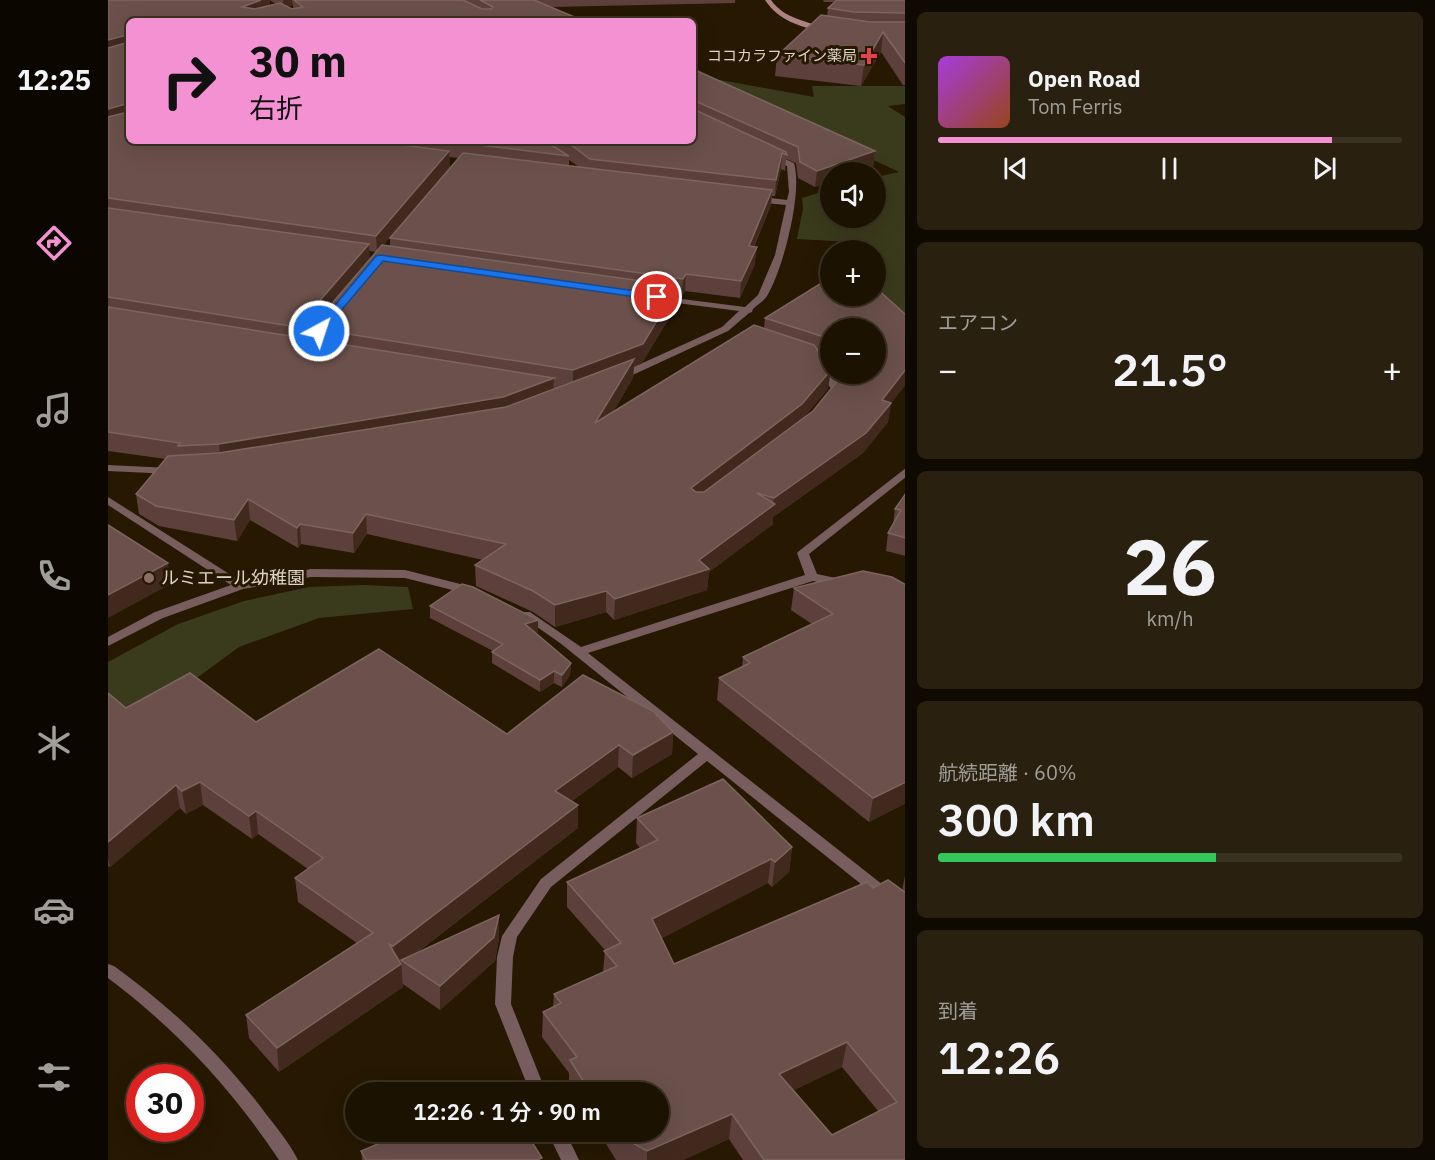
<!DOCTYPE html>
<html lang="ja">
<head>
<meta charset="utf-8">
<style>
  :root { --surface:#1c1201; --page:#292010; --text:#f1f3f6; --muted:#a09e99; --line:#3a3223; --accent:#f491d3 }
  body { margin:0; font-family:"IBM Plex Sans","Noto Sans JP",sans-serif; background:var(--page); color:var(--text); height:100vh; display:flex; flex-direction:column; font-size:22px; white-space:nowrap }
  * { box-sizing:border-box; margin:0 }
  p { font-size:20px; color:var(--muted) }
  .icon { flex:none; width:33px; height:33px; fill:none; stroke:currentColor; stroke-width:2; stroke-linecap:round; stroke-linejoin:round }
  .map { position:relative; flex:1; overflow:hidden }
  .side { display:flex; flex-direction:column; gap:12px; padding:12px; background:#0f0a01; width:530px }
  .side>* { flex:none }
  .guide { position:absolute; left:18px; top:18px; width:570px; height:126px; border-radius:9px; box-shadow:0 6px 24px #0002,0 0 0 2px var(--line); background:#f491d3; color:#111; overflow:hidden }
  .fabs { position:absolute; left:712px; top:162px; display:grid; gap:12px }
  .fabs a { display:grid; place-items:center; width:66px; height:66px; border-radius:50%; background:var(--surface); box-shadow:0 6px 24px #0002,0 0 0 2px var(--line); font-size:30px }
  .speed { position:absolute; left:18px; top:1064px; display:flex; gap:12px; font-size:30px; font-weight:700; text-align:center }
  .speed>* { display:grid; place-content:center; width:78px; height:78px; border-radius:50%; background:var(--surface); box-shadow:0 6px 24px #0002,0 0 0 2px var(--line); line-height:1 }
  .speed .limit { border:9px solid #d22; background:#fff; color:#111 }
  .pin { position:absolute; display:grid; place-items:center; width:51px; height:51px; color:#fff; margin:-26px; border:3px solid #fff; border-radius:50%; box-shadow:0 2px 6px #0007 }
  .me { position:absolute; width:66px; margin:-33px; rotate:40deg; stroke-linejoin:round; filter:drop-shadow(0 0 4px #0008) }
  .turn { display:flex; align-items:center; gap:21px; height:126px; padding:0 24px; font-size:27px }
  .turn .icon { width:78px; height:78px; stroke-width:2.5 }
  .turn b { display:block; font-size:42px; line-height:51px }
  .big { font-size:45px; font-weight:600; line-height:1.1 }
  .side .tile { flex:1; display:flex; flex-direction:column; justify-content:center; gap:9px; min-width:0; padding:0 21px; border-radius:9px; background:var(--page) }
  .side .dial { align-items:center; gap:0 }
  .dial b { font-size:78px; line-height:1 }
  .song { display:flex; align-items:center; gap:18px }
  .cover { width:72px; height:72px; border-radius:9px; background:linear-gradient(135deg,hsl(280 70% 55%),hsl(20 70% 35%)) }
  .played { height:6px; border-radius:3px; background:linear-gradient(90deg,var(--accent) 85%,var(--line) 85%) }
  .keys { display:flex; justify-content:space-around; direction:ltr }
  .heat { display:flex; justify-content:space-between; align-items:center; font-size:33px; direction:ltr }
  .charge { height:9px; border-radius:4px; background:linear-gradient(90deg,#34c759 60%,var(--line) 0) }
  .trip { position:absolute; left:237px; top:1082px; width:324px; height:60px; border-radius:30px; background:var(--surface); box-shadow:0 6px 24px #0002,0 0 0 2px var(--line); font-weight:600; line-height:60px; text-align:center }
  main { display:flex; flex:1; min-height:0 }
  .dock { display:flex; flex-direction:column; width:108px; justify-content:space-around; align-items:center; background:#0b0700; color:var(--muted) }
  .dock .icon { width:42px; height:42px }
  .dock .selected { color:var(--accent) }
  .dock b { font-size:27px; color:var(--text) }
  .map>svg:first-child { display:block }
  .green { fill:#3a3b1c }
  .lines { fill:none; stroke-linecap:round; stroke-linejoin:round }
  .street { fill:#775d5e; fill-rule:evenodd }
  .secondary { fill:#ad8284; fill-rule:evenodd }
  .wall { fill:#5d403c; fill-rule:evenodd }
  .shaded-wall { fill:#41291e }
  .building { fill:#6b504b; stroke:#7d655f; stroke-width:1.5; fill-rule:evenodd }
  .route { fill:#1a73e8; stroke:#114b97; stroke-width:1.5 }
  .health-dot { fill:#e0444e; stroke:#261801; stroke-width:2 }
  .education-dot { fill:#8d6e63; stroke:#261801; stroke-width:2 }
  .labels { text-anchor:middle; stroke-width:6; stroke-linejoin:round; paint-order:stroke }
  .far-poi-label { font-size:15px; fill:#ded5c7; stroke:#261801; text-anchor:end }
  .poi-label { font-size:18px; fill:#ded5c7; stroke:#261801; text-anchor:start }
</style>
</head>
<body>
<main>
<nav class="dock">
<b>12:25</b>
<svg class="icon selected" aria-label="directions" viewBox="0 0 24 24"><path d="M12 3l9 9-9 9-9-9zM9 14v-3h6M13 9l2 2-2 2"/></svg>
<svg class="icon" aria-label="music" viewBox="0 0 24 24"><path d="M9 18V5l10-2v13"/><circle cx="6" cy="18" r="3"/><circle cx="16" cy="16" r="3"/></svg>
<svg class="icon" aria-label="phone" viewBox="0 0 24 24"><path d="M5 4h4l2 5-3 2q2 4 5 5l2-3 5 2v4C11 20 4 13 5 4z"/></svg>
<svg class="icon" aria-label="climate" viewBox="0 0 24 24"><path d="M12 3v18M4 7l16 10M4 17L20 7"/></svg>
<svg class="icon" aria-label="car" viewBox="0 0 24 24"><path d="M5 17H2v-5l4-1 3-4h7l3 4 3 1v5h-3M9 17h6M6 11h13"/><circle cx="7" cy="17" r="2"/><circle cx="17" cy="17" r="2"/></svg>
<svg class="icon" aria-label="filters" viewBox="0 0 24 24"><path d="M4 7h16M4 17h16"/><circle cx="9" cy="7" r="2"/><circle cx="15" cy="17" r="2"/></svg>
</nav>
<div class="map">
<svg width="798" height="1160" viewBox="0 0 798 1160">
  <rect width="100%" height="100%" fill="#261801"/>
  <g class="green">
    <polygon points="585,75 706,97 704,86 797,86 797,104 780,106 797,117 797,324 768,295 768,250 742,250 743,242 689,239 695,208 694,198 723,189 723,218 768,218 768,177 791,172"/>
    <polygon points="256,585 300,587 305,609 211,618 131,647 82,683 13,726 0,708 0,662 70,624 136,601 201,587"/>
  </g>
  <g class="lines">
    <g class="street">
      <path d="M662 155H668L686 163C695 193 675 269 659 296 656 301 649 305 645 309L644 312 641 313 620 331 516 379H508V375L614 327 631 311 553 301 550 300V296L637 307 650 295 667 255 678 205 647 202 643 199 647 196 679 200 681 192 679 166 662 159Z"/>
      <polygon points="712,362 716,363 733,389 725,400 717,400 716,398 723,389 707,365"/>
      <polygon points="0,465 63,468 68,471 63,474 0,471"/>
      <polygon points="798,468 798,477 701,554 709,574 737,580 739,583 737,586 733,587 705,581 480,653 798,903 798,917 793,916 599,761 443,887 409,937 405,957 403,1004 438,1092 422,1092 387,1004 389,957 394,936 433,879 590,754 452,643 412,615 414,612 422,612 473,647 697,575 689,553 691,551"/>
      <polygon points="0,497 134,582 203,569 297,570 368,588 370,591 364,595 297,578 203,577 135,589 55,618 0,646 0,637 47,612 123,585 0,505"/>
      <path d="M0 964 6 966C64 1008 115 1056 158 1114 169 1128 182 1144 190 1160H171C124 1089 68 1029 0 978Z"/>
      <polygon points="439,1131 457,1131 471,1160 453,1160"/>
    </g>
    <path class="secondary" d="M657 0H663C678 21 699 19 718 30L715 32C691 26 671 21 657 0Z"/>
  </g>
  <g class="wall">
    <path d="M0 0H627V3L443 7 21 141H585V69L767 151 765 167 750 172H723V182L707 187 690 178 688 163 678 159 677 171 673 169 667 196H664L663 205 646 247 647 264 632 298 577 291 574 296 569 295V305L534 363 526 366 525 378 505 412 656 328 657 318 798 315V384L783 403 780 422 755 453 665 517V524L601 572 599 590 506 620 498 612 447 627 425 612 368 586 367 565 375 560 259 534 246 553 193 544 190 548 142 520 129 541 51 526 31 514 28 494 58 459 0 451ZM162 0 163 1 168 4 162 5ZM185 5V9L179 7ZM341 157 350 158 282 238V246L275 245 342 167ZM461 160 471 167 461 166ZM261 251 268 252 262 260ZM723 328 768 374H725L729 380 705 411 696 417 720 389 713 356 723 370ZM203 330 204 340 195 338Z"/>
    <polygon points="715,0 798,0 798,85 795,85 773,52 753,86 667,76 669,56 719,16 720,8 727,2 716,2"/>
    <polygon points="798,493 798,556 778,551 780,533 785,525 787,509"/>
    <polygon points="798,585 798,803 761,822 609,700 611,678 634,667 635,657 704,624 683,610 686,588"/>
    <polygon points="322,606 430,632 427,633 463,663 462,675 454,687 446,683 432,692 384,663 384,652 385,651 322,618"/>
    <polygon points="0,693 18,708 148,722 399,734 565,732 564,754 524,778 510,767 464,801 470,805 470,828 307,954 391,915 391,938 387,961 332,1010 295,984 295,987 171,1072 141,1038 138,1015 249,943 190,902 187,878 200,869 150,834 144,839 95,805 78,814 72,808 2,867 0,866"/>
    <path d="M529 818 684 847 681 872 664 887 660 883 554 938 566 964 765 888 794 891 798 871V1160H635L621 1139 575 1160H508L490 1131H550V1092H465L461 1086V1073L434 1037 435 1012 445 1007 446 994 495 972 497 950 459 907V882L532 848 528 843ZM734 1067 771 1112 724 1135 686 1090Z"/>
    <polygon points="253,1151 434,1160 254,1160"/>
  </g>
  <g class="shaded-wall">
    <polygon points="153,0 162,0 162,10 136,21 134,7"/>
    <polygon points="175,0 184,0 185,5 175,8"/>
    <polygon points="775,32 773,52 753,86 756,65"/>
    <polygon points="19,35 20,49 0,55 0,40"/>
    <polygon points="18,104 20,119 0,125 0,109"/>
    <polygon points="341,151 342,167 269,253 268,236"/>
    <polygon points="767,151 765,167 750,172 723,172 723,182 707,187 709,171"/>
    <polygon points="674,153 673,169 667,196 668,180"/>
    <polygon points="664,190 663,205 639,262 641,246"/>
    <polygon points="261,244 262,261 190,345 189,327"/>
    <polygon points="649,247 647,264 632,298 633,281"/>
    <polygon points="578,274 577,291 574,296 575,279"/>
    <polygon points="570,286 569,305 534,363 526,366 525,378 487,443 465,390 465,370"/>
    <polygon points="798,369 798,384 783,403 780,422 755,453 665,517 665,524 601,572 599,590 506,620 507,599 591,560 665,505 666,498 774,400"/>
    <polygon points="723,370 720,389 691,423 582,508 583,488"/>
    <polygon points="446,378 445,397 395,416 113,463 111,444"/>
    <polygon points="140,499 142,520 129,541 126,520"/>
    <polygon points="258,514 259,534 246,553 245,533"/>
    <polygon points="192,524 193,544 190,548 189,528"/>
    <polygon points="60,563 63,584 0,618 0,595"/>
    <polygon points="498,591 498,612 447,627 447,605"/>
    <polygon points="430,620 430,632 416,636 417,624"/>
    <polygon points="463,663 462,675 454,687 454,675"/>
    <polygon points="446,671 446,683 432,692 432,680"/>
    <polygon points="565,732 564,754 524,778 525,755"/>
    <polygon points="511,745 510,767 447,814 447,791"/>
    <polygon points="92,782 95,805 78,814 74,791"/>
    <polygon points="798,782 798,803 761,822 765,798"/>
    <polygon points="68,785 72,808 2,867 0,858 0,842"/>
    <polygon points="470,805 470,828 296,962 293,960 295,987 171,1072 169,1048 286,969 285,946"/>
    <polygon points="148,811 150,834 144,839 141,816"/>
    <polygon points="684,847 681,872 664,887 667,862"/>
    <polygon points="663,859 660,883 543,944 544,919"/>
    <polygon points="391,915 391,938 387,961 332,1010 332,986"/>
    <polygon points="739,1042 734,1067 667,1099 671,1074"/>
    <polygon points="624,1114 621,1139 575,1160 539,1160 539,1151"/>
  </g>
  <g class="building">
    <polygon points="0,0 153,0 134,7 147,9 172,3 184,9 195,7 186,0 355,0 374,9 383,9 385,7 372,0 426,0 476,21 21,21 21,106 18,104 0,109 0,48 21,42 19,35 0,40"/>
    <polygon points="729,0 798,0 798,13 746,12 720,8"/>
    <polygon points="713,15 762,22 798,22 798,64 775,32 756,65 669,56"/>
    <polygon points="585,69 767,151 709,171 692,162 690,147 585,100 585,109 678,152 679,155 674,153 668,180 482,159 458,141 585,141"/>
    <polygon points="21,107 21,141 262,141 341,151 268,236 0,198 0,117 20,112"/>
    <polygon points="338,141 437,141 461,156"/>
    <polygon points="355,153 664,190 641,246 649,247 633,281 578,274 575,279 282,238"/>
    <polygon points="0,208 261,244 189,327 0,297"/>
    <polygon points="274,245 570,286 535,344 465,370 203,328"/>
    <polygon points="723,277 723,296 768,296 768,288 798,315 798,369 774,400 783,403 758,433 666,498 649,493 667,504 591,560 601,569 507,599 498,591 447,605 425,591 367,565 398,544 258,514 245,533 192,524 189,528 140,499 126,520 48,506 28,494 60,456 111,453 398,407 526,359 487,423 646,325 706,345 723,370 694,404 583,488 588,492 596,492 705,411 735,374 768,374 768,328 723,328 723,348 716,337 657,318"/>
    <polygon points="0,307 446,378 395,397 111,444 70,446 72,443 0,432"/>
    <polygon points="798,493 798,538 780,533 793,510 787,509"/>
    <polygon points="0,525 60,563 0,595"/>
    <polygon points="755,571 784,577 798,585 798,782 765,798 611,678 642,663 635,657 725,614 686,588"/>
    <polygon points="354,584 365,587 430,620 417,624 463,663 454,675 446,671 432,680 384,652 395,644 322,606"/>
    <polygon points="271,649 399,734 475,675 545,711 565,732 525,755 511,745 447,791 470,805 285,946 281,944 293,964 169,1048 138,1015 265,933 187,878 215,858 148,811 141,816 92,782 74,791 68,785 0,842 0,693 18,708 82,673 148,722"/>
    <path d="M615 779 684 847 667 862 663 859 544 919 566 964 759 882 765 888 780 880 798 893V1160H656L624 1114 539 1151 511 1136 507 1131H550V1092H482L462 1060 469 1057 435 1012 453 1003 446 994 509 966 496 951 513 943 459 882 550 840 529 818ZM739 1042 789 1102 724 1135 671 1074Z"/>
    <polygon points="391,915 386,937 332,986 293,960"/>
    <polygon points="355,1081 362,1092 330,1092"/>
    <polygon points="300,1131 417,1131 434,1158 429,1160 258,1160 253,1151"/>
  </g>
  <polygon class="route" points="272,255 549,294 554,297 549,300 275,261 214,333 207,333 207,329 268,256"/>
  <path class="health-dot" d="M758 47h6v6h6v6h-6v6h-6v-6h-6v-6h6z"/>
  <circle class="education-dot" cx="41" cy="578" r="6"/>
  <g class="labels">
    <g class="far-poi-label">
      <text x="749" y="61">ココカラファイン薬局</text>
    </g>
    <g class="poi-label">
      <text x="53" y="584">ルミエール幼稚園</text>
    </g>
  </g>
</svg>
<div class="fabs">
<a><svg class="icon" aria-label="sound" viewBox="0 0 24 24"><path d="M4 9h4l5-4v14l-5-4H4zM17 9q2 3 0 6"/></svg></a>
<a>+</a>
<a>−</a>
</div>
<div class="speed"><div class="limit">30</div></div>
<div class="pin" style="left:549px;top:297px;background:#d93025"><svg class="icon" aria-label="arrive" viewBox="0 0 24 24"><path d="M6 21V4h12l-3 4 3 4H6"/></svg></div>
<svg class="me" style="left:211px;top:331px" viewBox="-20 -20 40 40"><circle r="17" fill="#1a73e8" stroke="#fff" stroke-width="3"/><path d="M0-11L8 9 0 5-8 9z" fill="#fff"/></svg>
<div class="trip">12:26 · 1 分 · 90 m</div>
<div class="guide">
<div class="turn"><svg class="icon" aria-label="right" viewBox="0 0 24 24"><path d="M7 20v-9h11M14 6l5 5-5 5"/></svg><div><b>30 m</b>右折</div></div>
</div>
</div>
<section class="side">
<div class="tile">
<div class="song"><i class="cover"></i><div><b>Open Road</b><p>Tom Ferris</p></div></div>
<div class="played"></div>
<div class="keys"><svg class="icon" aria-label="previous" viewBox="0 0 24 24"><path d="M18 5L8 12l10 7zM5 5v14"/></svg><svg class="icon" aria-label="pause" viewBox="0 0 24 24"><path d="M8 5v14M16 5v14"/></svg><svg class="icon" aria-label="next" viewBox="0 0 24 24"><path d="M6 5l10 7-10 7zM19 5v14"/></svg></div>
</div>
<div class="tile"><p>エアコン</p>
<div class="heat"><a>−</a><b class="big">21.5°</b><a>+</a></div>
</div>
<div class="tile dial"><b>26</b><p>km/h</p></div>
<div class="tile"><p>航続距離 · 60%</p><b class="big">300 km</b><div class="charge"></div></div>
<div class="tile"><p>到着</p><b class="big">12:26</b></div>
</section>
</main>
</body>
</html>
